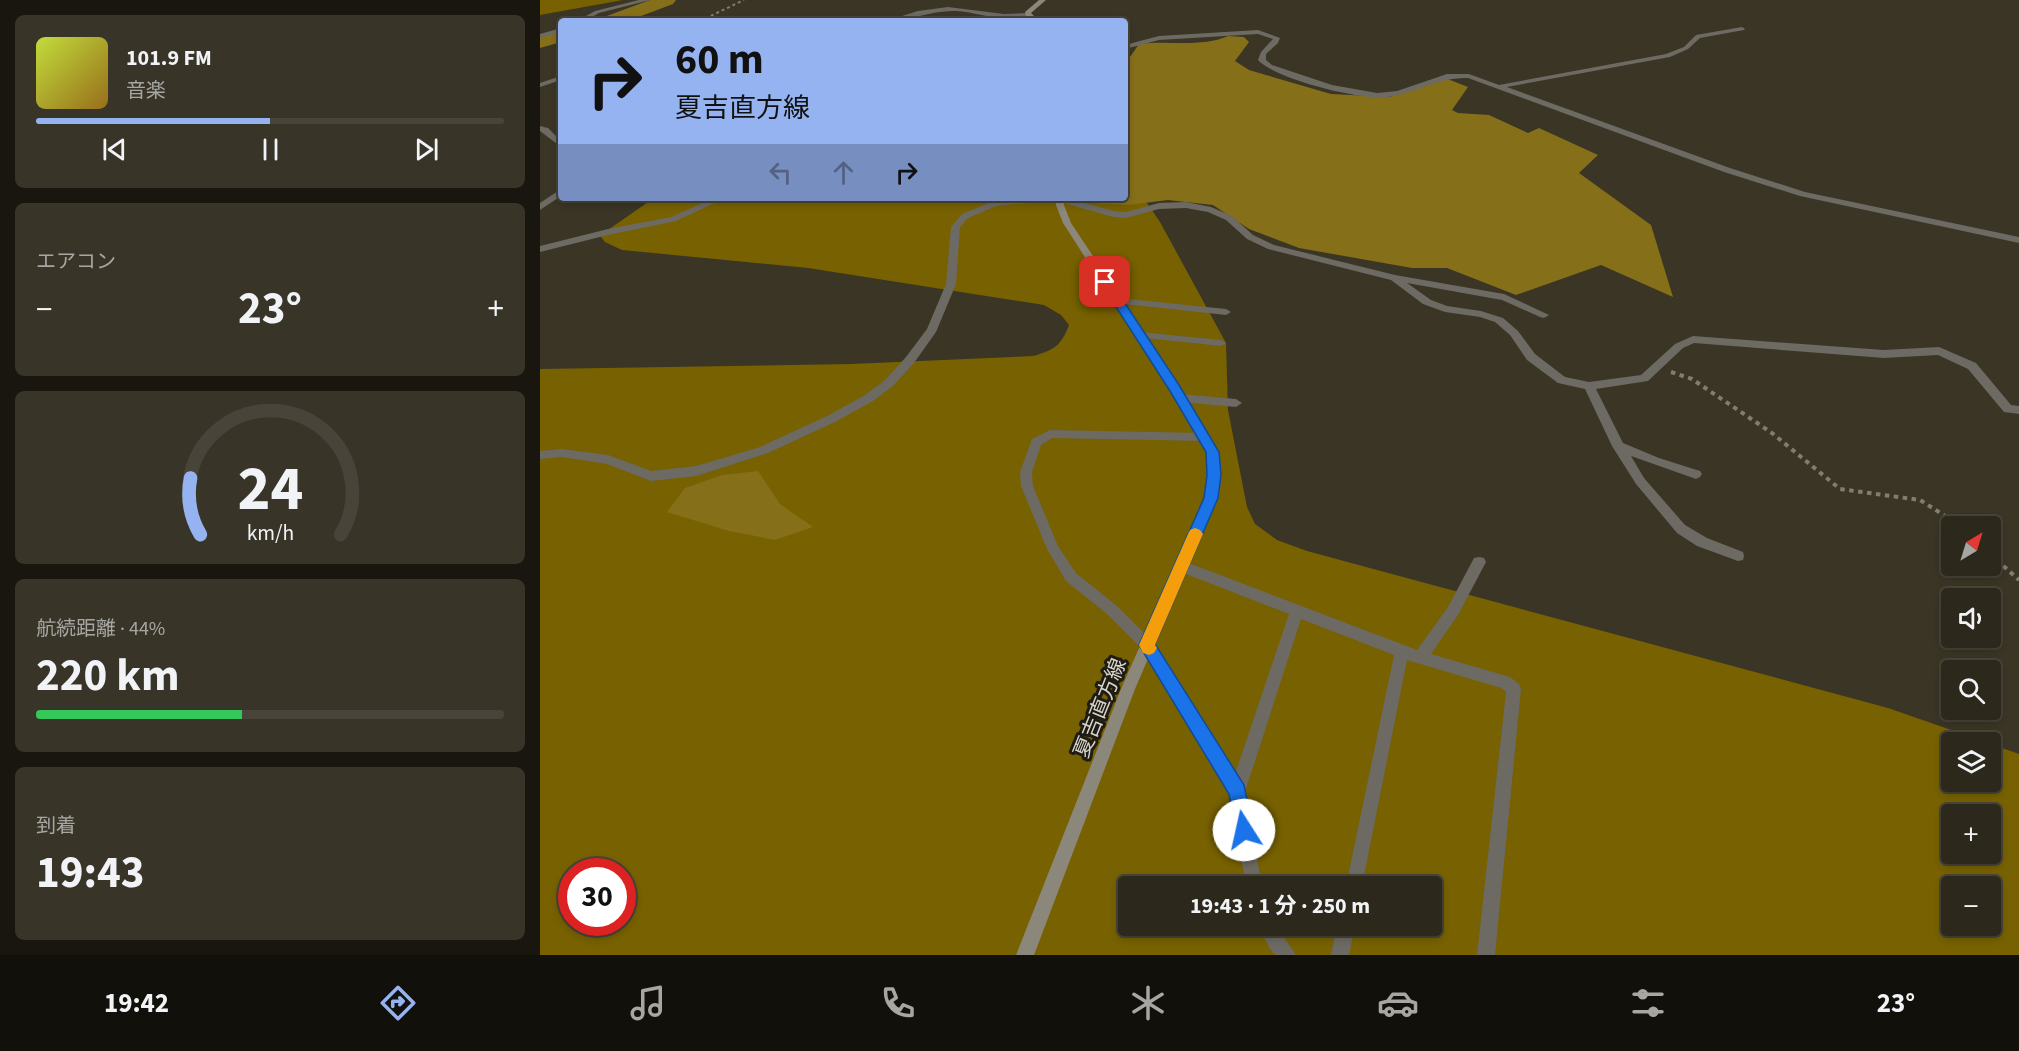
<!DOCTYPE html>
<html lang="ja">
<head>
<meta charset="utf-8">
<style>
  :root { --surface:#2c281b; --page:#383428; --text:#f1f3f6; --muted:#a6a6a3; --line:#48443a; --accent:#95b2f1 }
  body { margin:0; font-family:"Source Sans 3","Noto Sans JP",sans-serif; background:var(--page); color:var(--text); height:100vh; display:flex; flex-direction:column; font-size:22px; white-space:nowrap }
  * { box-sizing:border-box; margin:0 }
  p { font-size:20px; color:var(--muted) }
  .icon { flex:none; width:33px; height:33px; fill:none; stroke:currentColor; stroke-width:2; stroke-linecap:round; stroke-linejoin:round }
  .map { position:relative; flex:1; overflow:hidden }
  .side { display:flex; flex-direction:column; gap:15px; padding:15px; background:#18160f; width:540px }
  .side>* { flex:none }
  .hud { position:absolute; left:18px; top:18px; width:570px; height:183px; border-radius:6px; box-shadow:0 3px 9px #0003,0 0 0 2px var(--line); background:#95b2f1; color:#111; overflow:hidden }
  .needle { width:39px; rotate:38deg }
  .fabs { position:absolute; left:1401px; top:516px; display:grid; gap:12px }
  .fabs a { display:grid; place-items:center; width:60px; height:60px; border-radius:6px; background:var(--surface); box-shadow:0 3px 9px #0003,0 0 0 2px var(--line); font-size:30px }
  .speed { position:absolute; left:18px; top:858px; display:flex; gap:12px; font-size:30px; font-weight:700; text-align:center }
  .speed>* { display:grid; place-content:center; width:78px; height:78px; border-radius:50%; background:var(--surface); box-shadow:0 3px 9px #0003,0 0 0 2px var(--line); line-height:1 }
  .speed .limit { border:9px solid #d22; background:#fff; color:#111 }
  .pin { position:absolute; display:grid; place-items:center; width:51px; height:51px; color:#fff; margin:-26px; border-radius:12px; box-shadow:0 3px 9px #0006 }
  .me { position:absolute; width:66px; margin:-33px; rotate:350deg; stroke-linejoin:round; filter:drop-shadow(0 0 4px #0008) }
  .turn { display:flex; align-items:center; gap:21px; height:126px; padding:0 18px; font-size:27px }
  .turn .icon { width:78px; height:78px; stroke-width:2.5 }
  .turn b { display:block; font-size:42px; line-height:51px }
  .lanes { display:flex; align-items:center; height:57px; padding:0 18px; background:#0003; justify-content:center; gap:30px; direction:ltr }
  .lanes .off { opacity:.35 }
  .big { font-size:45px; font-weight:700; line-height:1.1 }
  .side .widget { flex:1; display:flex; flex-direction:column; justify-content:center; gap:9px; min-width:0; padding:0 21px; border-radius:9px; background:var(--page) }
  .side .dial { align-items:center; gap:0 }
  .dial svg { height:156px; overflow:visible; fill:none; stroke:var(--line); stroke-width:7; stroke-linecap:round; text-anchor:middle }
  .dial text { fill:var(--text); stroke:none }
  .song { display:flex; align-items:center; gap:18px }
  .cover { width:72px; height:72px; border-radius:9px; background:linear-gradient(135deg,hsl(70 70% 55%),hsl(40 70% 35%)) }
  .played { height:6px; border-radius:3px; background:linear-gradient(90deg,var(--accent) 50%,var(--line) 50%) }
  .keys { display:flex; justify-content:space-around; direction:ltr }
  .heat { display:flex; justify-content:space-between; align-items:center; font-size:33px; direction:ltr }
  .charge { height:9px; border-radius:4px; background:linear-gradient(90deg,#34c759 44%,var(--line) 0) }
  .trip { position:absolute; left:578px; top:876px; width:324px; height:60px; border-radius:6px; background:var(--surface); box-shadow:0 3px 9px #0003,0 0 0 2px var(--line); font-weight:700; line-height:60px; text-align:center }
  .dock { display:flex; height:96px; justify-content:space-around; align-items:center; background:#12100b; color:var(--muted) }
  .dock .icon { width:42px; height:42px }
  .dock .selected { color:var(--accent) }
  .dock b { font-size:27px; color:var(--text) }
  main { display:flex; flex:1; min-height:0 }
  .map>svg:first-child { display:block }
  .forest { fill:#776100; fill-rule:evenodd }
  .water { fill:#856f19 }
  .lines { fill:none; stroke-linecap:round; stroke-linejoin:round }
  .river { fill:#856f19; fill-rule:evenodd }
  .path-far1 { stroke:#817d6f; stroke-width:2; stroke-dasharray:3 3; stroke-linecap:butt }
  .path { stroke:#817d6f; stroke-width:4; stroke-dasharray:4.5 4.5; stroke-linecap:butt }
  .street { fill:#6c6a62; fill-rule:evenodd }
  .secondary { fill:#8b877a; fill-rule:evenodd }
  .route { fill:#1a73e8; stroke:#114b97; stroke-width:1.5 }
  .slow { fill:#f59e0b }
  .labels { text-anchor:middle; stroke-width:6; stroke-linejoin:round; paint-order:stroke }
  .street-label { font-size:21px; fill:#d8d5cb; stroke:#1f1c15 }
</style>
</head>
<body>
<main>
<section class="side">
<div class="widget">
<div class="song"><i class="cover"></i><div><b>101.9 FM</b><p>音楽</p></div></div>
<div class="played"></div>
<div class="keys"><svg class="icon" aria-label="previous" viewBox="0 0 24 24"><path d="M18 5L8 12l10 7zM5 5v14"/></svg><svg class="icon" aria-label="pause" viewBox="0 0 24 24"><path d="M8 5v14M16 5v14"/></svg><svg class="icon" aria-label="next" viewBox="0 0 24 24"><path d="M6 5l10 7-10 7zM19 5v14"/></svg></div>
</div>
<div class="widget"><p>エアコン</p>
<div class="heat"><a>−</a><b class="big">23°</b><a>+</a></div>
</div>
<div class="widget dial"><svg viewBox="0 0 100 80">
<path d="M14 69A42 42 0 1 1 86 69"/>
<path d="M14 69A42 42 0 0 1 9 40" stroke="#95b2f1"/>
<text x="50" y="56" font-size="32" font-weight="700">24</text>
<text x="50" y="72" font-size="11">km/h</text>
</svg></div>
<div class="widget"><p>航続距離 · 44%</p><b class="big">220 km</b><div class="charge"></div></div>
<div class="widget"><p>到着</p><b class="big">19:43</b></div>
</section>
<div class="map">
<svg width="1479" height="955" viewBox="0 0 1479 955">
  <rect width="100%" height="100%" fill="#3a3524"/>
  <g class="forest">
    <polygon points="0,0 83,0 0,15"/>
    <path d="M585 171 620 222 686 343 688 410 707 507 715 524 737 540 767 551 1348 708 1446 742H1412V782H1450L1451 744 1479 754V955H0V369L311 364 493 356C514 350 521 346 529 325L521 315 504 305 268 268 82 250 65 242 61 237 62 234 114 198H585ZM1412 814H1450V854H1412ZM32 872H82V922H32ZM588 886H891V926H588ZM1412 886H1450V926H1412Z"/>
  </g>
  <g class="water">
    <path d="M688 36 704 37 709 42 695 61 709 70 791 94 850 97 881 84 905 78 928 87 912 110 918 113 949 115 988 133 999 128 1058 155 1039 173 1111 225 1133 297 1061 265 976 295 907 268H872L759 248 709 229 673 205 628 200 588 205 552 203 542 198H585V64L599 44C628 40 661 48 688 36Z"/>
    <polygon points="218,471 240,504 273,527 235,540 189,531 127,512 145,488 182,475"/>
  </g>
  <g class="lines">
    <g class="river">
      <polygon points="110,0 136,0 133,4 88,21 62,21 64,17"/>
      <polygon points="21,30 21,42 0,48 0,36"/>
    </g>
    <polyline class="path-far1" points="160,21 204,0"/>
    <g class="path">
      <polyline points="1131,372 1152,379 1232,433 1300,489 1380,500 1421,526"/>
      <polyline points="1450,554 1479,580"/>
    </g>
    <g class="street">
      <polygon points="99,0 110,0 59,13 45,21 37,21 55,11"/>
      <path d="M408 7 464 14 488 13 491 15C470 26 439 12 416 11 392 10 370 21 346 21L378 11Z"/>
      <path d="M1202 27 1205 29 1204 30 1160 38 1148 49 1130 57 967 87 1190 168 1265 192 1479 237V243L1260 196 1184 172 928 78C897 77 877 93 848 97 823 101 735 79 718 60L721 52 733 39 718 34 619 40 585 49V45L619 36 718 30 740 38 738 43 726 54V60L732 65 792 85 837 93 857 91 907 74H929L959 85 1126 54 1144 47 1156 35Z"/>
      <polygon points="21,28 21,32 0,38 0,34"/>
      <polygon points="21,76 21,80 0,87 0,83"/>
      <polygon points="0,126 8,128 21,141 21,147 0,131"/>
      <polygon points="21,189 21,196 0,210 0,203"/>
      <polygon points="174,198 185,198 136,221 68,235 0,252 0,246 68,229 131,217"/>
      <polygon points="474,198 526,198 574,211 586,212 619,203 646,202 671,207 692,216 713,235 734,245 855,275 964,294 1009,315 1004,318 1000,317 962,300 867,283 891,300 907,306 941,311 963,318 978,331 995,354 1025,377 1049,382 1101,375 1135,344 1153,336 1344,350 1399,347 1436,363 1471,405 1479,406 1479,414 1464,412 1428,369 1398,355 1344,358 1154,343 1143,348 1108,381 1056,389 1083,443 1119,458 1160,471 1162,474 1160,477 1156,479 1091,456 1104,478 1145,525 1167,538 1203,552 1204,556 1203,560 1198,561 1157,546 1137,533 1096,484 1072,446 1045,389 1018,383 987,360 970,335 955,322 940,317 905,312 883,304 851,280 728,249 707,239 686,220 668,212 646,208 619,209 586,218 573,217 520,202 474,204 456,206 428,218 420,227 416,284 396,332 374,363 353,386 333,401 295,422 228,453 156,476 111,481 67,464 22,457 0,459 0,451 22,449 68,455 111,471 156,466 220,447 287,416 325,395 345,380 366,357 387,329 406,284 411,227 422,214 451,202"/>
      <polygon points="578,298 686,309 691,312 686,315 575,303 575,299"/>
      <polygon points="600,332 681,340 686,343 681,346 596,337 595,335"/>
      <polygon points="641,394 696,399 702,403 696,407 641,402 635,398"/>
      <polygon points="510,430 664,433 670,437 664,441 512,438 501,445 492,472 493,486 518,546 536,573 577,606 612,641 695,774 749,614 636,570 634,566 636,562 641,560 646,562 877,650 908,607 934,558 939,557 944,558 946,562 918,615 891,654 970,677 979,684 981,689 955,955 937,955 966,692 961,688 867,660 822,886 806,886 854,655 761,619 705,792 722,886 706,886 690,794 602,649 567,614 526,581 507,549 481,486 480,472 492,439"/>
      <polygon points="718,926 736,926 756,955 735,955 730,949"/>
      <polygon points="797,926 815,926 809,955 791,955"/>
    </g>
    <g class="secondary">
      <polygon points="499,0 506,0 491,13 499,21 492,21 486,16 485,12"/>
      <polygon points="516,198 524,198 524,205 531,223 639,385 679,452 680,475 677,498 595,689 494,955 476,955 581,689 665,498 668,475 667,452 631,391 523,223 516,205"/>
    </g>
  </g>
  <polygon class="route" points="565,278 569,279 639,385 679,452 681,475 678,498 615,644 704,785 713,830 710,836 704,839 697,836 689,794 599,645 664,498 667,475 666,452 630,391 560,282"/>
  <polygon class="slow" points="655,528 660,530 663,534 615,645 617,648 614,653 609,655 603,653 599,645 648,534 650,530"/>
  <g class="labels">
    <g class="street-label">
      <text transform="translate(560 708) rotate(-68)" y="7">夏吉直方線</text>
    </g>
  </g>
</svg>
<div class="fabs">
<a><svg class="needle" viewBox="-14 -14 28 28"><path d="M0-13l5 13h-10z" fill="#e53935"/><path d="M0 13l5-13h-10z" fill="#a6a6a3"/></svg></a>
<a><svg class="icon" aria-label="sound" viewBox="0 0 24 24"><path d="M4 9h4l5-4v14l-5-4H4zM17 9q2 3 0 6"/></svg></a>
<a><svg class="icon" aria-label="search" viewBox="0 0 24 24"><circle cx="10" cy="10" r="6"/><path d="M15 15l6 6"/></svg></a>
<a><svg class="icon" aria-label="layers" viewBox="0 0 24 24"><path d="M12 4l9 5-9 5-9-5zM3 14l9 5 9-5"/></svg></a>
<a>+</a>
<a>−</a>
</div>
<div class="speed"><div class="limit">30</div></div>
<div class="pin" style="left:565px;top:282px;background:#d93025"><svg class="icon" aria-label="arrive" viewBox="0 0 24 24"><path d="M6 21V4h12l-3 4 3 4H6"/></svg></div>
<svg class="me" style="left:704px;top:830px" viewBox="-20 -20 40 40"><circle r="19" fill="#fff"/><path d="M0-13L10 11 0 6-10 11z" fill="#1a73e8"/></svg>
<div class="trip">19:43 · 1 分 · 250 m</div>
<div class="hud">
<div class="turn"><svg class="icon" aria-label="right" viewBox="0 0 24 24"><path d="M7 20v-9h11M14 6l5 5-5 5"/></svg><div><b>60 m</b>夏吉直方線</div></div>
<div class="lanes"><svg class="icon off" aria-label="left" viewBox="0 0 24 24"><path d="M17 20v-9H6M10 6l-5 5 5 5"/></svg><svg class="icon off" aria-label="ahead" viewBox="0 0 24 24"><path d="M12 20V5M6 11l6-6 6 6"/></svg><svg class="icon" aria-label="right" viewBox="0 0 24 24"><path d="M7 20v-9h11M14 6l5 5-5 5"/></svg></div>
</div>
</div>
</main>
<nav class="dock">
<b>19:42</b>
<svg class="icon selected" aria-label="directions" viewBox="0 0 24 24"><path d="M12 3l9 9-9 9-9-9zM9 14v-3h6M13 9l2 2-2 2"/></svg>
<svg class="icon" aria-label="music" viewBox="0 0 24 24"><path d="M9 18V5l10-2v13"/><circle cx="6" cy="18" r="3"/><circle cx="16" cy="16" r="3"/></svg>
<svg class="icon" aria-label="phone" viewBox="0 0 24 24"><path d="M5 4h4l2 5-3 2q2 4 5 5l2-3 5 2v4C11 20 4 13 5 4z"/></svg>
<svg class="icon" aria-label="climate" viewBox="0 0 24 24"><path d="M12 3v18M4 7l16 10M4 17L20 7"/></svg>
<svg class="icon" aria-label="car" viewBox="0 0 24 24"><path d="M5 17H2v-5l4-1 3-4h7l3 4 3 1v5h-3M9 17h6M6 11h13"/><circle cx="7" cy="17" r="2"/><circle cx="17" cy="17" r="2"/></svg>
<svg class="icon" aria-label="filters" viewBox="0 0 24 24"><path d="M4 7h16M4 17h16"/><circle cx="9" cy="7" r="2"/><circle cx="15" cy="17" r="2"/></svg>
<b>23°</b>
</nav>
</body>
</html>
